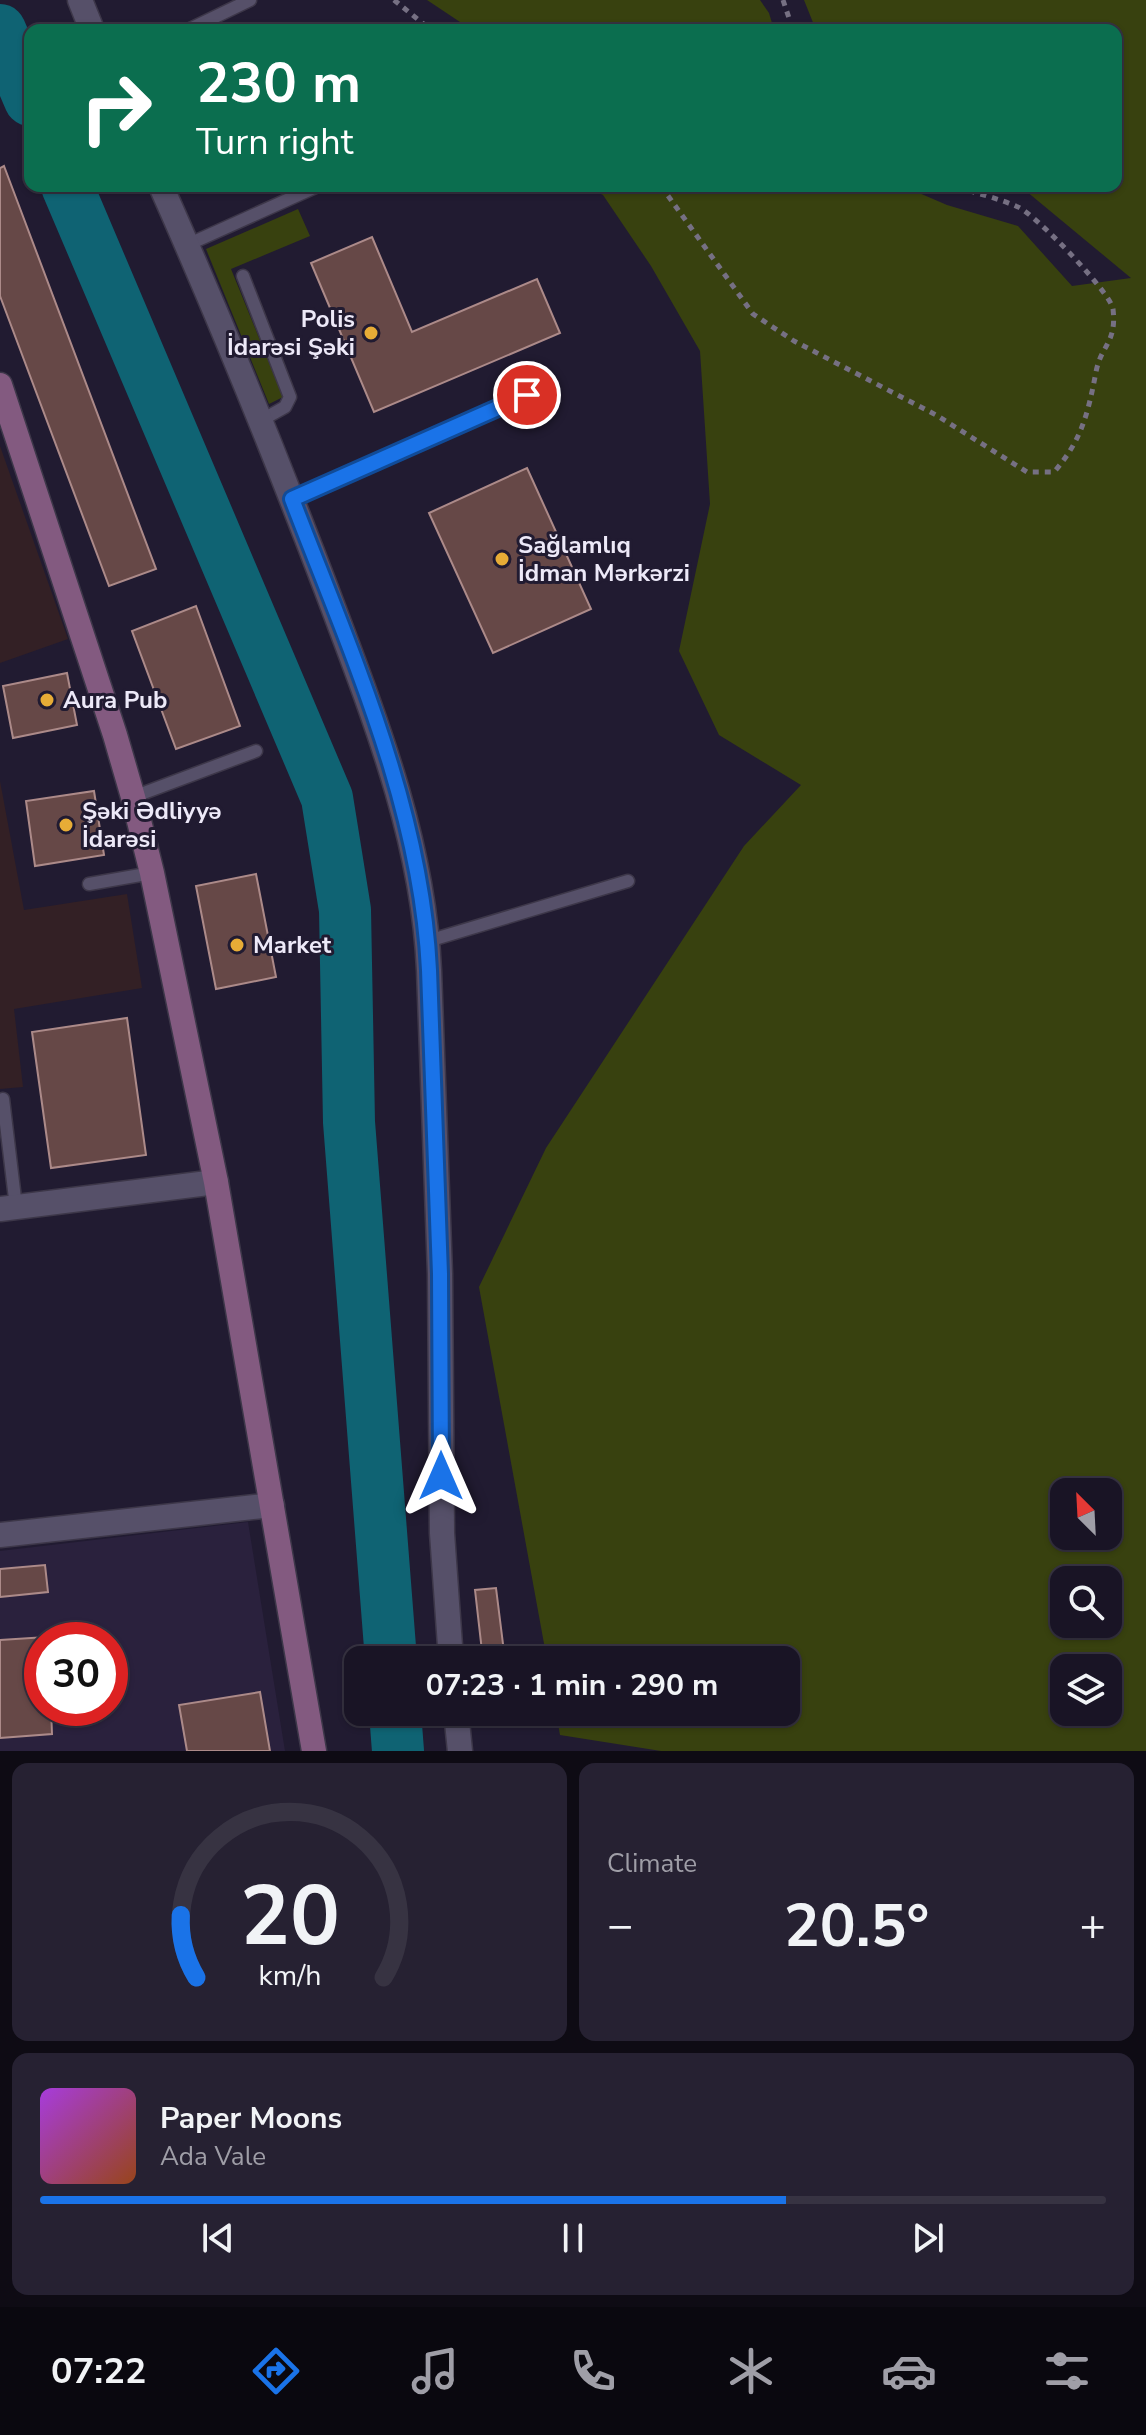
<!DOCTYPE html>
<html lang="en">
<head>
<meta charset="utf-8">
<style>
  :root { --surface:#191425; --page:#262132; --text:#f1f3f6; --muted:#9f9ea7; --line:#373342; --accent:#1a73e8 }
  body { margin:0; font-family:"Nunito Sans",sans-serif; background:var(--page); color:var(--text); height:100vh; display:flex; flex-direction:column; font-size:30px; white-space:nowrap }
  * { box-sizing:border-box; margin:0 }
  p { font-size:26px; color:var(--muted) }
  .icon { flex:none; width:44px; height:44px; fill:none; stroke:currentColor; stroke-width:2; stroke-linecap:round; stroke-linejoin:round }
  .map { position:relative; height:1751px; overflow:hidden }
  .side { display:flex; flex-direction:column; gap:12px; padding:12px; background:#0e0b14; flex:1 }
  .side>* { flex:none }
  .top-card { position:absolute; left:24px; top:24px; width:1098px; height:168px; border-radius:16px; box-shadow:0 2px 6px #0004,0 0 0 2px var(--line); background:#0b6e4f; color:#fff; overflow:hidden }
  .needle { width:52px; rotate:336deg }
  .tools { position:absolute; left:1050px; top:1478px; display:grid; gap:16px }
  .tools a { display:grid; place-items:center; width:72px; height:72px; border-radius:16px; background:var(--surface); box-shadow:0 2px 6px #0004,0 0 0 2px var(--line); font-size:40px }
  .speed { position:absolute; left:24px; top:1622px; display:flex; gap:16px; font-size:40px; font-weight:700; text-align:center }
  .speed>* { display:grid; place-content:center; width:104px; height:104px; border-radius:50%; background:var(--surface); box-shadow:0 2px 6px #0004,0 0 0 2px var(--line); line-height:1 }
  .speed .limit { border:12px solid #d22; background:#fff; color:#111 }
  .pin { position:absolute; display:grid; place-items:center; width:68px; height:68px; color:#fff; margin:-34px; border:4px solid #fff; border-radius:50%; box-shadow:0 2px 8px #0007 }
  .me { position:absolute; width:88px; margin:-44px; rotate:0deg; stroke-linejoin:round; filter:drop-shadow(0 0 6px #0008) }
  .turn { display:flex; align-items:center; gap:28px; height:168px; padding:0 40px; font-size:36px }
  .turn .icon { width:104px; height:104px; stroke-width:2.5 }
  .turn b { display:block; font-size:56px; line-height:68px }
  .big { font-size:60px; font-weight:700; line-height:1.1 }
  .side .widget { flex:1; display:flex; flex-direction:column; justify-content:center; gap:12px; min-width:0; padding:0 28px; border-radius:16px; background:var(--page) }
  .side .dial { align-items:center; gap:0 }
  .dial svg { height:208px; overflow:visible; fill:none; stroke:var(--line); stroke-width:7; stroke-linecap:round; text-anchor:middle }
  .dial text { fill:var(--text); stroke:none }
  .song { display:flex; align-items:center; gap:24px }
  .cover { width:96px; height:96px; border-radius:12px; background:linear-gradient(135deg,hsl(280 70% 55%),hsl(20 70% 35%)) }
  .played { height:8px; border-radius:4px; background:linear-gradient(90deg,var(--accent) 70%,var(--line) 70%) }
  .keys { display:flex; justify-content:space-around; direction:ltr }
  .heat { display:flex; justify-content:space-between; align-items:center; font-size:44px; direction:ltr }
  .side .tiles { flex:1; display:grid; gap:12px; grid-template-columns:1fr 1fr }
  .widget:last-child { grid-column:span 2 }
  .trip { position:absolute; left:344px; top:1646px; width:456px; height:80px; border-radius:16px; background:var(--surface); box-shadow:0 2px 6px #0004,0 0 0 2px var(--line); font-weight:700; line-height:80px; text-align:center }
  .dock { display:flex; height:128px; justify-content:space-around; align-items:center; background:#0a080f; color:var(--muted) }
  .dock .icon { width:56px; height:56px }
  .dock .active { color:var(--accent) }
  .dock b { font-size:36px; color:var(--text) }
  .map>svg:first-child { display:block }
  .built { fill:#2a213d; fill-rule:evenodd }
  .medical { fill:#332025 }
  .green { fill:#38410f; fill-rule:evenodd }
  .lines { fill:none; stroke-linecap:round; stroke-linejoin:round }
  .river { stroke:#0f6373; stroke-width:52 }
  .building { fill:#664847; stroke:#ac8a89; stroke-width:2 }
  .lane-casing { stroke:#3d3749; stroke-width:15 }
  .street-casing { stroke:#3d3749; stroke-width:27 }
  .secondary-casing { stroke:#3d3749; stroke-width:27 }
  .path { stroke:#767083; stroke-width:5; stroke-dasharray:6 6; stroke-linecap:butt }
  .lane { stroke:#565069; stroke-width:12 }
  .street { stroke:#565069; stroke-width:24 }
  .secondary { stroke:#835a80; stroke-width:24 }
  .route-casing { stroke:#114b97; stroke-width:20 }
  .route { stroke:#1a73e8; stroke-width:14 }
  .poi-dot { fill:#e7ac36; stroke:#211b31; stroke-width:3 }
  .labels { text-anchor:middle; stroke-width:6; stroke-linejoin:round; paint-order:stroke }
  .poi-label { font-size:24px; font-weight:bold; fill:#ede9f8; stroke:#211b31; text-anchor:start }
</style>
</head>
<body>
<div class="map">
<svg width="1146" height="1751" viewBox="0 0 1146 1751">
  <rect width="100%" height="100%" fill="#211b31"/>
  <path class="built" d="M248 1522 285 1751H0V1551ZM42 1640H110V1708H42Z"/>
  <g class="medical">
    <polygon points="0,446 68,639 0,663"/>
    <polygon points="0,781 24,910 127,894 142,988 14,1009 23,1087 0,1089"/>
  </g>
  <g class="green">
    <polygon points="427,0 760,0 769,13 774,30 472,30"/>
    <path d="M804 0H1146V1751H661L560 1735 556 1712H786V1660H547L479 1287 546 1148 744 846 801 785 719 735 679 651 710 504 700 351 651 266 603 195 584 186H903L947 205 1018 226 1072 286 1131 278 1026 191 1013 186H1116V30H816ZM1108 1492V1536H1064V1492ZM1108 1580V1624H1064V1580ZM1108 1668V1712H1064V1668Z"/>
    <polygon points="298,209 310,236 231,269 283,397 269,404 206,249"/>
  </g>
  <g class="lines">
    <g class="river">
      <polyline points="0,30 30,100"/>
      <polyline points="67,186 327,798 345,910 349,1122 391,1660"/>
      <polyline points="395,1712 398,1751"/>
    </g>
  </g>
  <g class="building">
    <polygon points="4,166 156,569 109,586 0,296 0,168"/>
    <polygon points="372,237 412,332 537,279 560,333 374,412 311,263"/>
    <polygon points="527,468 591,609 493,653 429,513"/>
    <polygon points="196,606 240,726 176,749 132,631"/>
    <polygon points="67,673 77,725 13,738 3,686"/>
    <polygon points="94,791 104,855 35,866 26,801"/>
    <polygon points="256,874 276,977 216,989 196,886"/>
    <polygon points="127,1018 146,1155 51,1168 32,1032"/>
    <polygon points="45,1565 48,1592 0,1597 0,1569"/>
    <polygon points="496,1588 505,1660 483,1660 475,1590"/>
    <polygon points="46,1637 46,1640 42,1640 42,1708 51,1708 52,1734 0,1738 0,1640"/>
    <polygon points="260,1692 270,1751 187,1751 179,1705"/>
  </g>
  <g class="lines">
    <g class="lane-casing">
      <g id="lane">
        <polyline points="188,30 250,0"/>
        <polyline points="187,245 318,186"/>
        <polyline points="243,276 290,397 285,407 260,421"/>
        <polyline points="292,499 527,395"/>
        <polyline points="133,797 256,751"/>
        <polyline points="89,884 152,873"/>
        <polyline points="428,941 628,881"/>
        <polyline points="3,1099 16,1207"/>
      </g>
    </g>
    <g class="street-casing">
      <g id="street">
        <polyline points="80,0 92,30"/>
        <path d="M161 186C220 319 275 454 327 591 373 714 423 837 429 970L440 1274 442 1533 451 1660"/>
        <polyline points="0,1209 216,1182"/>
        <polyline points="0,1535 272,1505"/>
        <polyline points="456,1712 460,1751"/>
      </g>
    </g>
    <g class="secondary-casing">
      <polyline id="secondary" points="0,385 115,735 133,797 152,873 216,1182 314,1751"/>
    </g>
    <g class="path">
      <polyline points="394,0 431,30"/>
      <polyline points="783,0 793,30"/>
      <path d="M661 186 753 314 794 341 936 415 1027 472H1054C1082 440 1088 413 1096 372 1101 345 1117 343 1113 309 1111 293 1035 214 1018 207 998 198 975 193 954 186"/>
    </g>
    <use href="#lane" class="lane"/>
    <use href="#street" class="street"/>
    <use href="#secondary" class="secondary"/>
  </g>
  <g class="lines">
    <g class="route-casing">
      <path id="route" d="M441 1476 440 1274 429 970C421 805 350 651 292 499L527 395"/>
    </g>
    <use href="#route" class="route"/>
  </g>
  <g class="poi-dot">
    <circle cx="371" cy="333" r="8"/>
    <circle cx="502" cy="559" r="8"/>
    <circle cx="47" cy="700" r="8"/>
    <circle cx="66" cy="825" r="8"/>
    <circle cx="237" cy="945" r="8"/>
  </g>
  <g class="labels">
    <g class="poi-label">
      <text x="355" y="327" text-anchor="end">Polis<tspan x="355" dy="28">İdarəsi Şəki</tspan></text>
      <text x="518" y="553">Sağlamlıq<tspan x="518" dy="28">İdman Mərkərzi</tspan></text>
      <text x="63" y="708">Aura Pub</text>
      <text x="82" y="819">Şəki Ədliyyə<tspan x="82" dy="28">İdarəsi</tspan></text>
      <text x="253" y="953">Market</text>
    </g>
  </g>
</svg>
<div class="tools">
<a><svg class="needle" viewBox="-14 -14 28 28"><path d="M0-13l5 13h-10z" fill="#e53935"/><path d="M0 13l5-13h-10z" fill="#9f9ea7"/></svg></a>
<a><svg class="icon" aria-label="search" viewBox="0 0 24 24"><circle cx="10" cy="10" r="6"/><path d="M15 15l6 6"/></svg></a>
<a><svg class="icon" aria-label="layers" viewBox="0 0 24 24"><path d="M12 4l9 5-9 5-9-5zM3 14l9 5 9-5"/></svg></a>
</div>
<div class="speed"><div class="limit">30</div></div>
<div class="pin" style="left:527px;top:395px;background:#d93025"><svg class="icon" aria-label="arrive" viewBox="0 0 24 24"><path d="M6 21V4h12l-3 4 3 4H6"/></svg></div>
<svg class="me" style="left:441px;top:1476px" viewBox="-20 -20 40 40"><path d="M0-17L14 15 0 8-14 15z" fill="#1a73e8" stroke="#fff" stroke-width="4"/></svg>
<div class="trip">07:23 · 1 min · 290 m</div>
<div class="top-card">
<div class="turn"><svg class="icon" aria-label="right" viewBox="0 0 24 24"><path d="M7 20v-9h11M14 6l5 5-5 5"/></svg><div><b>230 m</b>Turn right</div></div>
</div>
</div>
<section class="side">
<div class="tiles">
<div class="widget dial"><svg viewBox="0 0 100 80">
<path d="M14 69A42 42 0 1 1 86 69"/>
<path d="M14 69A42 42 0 0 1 8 45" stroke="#1a73e8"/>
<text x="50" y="56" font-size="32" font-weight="700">20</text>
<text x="50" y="72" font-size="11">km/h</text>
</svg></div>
<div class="widget"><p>Climate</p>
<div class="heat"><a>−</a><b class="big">20.5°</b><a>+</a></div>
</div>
<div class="widget">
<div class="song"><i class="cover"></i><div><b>Paper Moons</b><p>Ada Vale</p></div></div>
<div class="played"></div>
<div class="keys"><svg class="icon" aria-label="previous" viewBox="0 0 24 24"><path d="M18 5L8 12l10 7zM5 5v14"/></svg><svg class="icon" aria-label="pause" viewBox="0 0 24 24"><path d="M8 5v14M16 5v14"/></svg><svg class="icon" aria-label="next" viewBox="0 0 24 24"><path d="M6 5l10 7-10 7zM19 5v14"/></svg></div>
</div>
</div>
</section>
<nav class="dock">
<b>07:22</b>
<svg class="icon active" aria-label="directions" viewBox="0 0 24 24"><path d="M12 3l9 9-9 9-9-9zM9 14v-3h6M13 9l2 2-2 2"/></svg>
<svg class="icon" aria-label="music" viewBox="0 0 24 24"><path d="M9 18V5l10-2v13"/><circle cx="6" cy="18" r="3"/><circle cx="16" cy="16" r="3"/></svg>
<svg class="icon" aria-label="phone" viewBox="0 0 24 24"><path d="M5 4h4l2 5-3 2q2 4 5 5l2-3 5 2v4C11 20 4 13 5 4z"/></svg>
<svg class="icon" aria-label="climate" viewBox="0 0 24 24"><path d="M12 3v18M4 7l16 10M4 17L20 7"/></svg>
<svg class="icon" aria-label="car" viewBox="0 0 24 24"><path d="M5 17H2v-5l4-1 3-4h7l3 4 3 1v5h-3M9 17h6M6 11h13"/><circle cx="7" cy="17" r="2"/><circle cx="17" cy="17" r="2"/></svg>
<svg class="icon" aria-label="filters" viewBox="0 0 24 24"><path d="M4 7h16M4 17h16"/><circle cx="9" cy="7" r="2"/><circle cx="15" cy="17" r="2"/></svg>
</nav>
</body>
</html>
